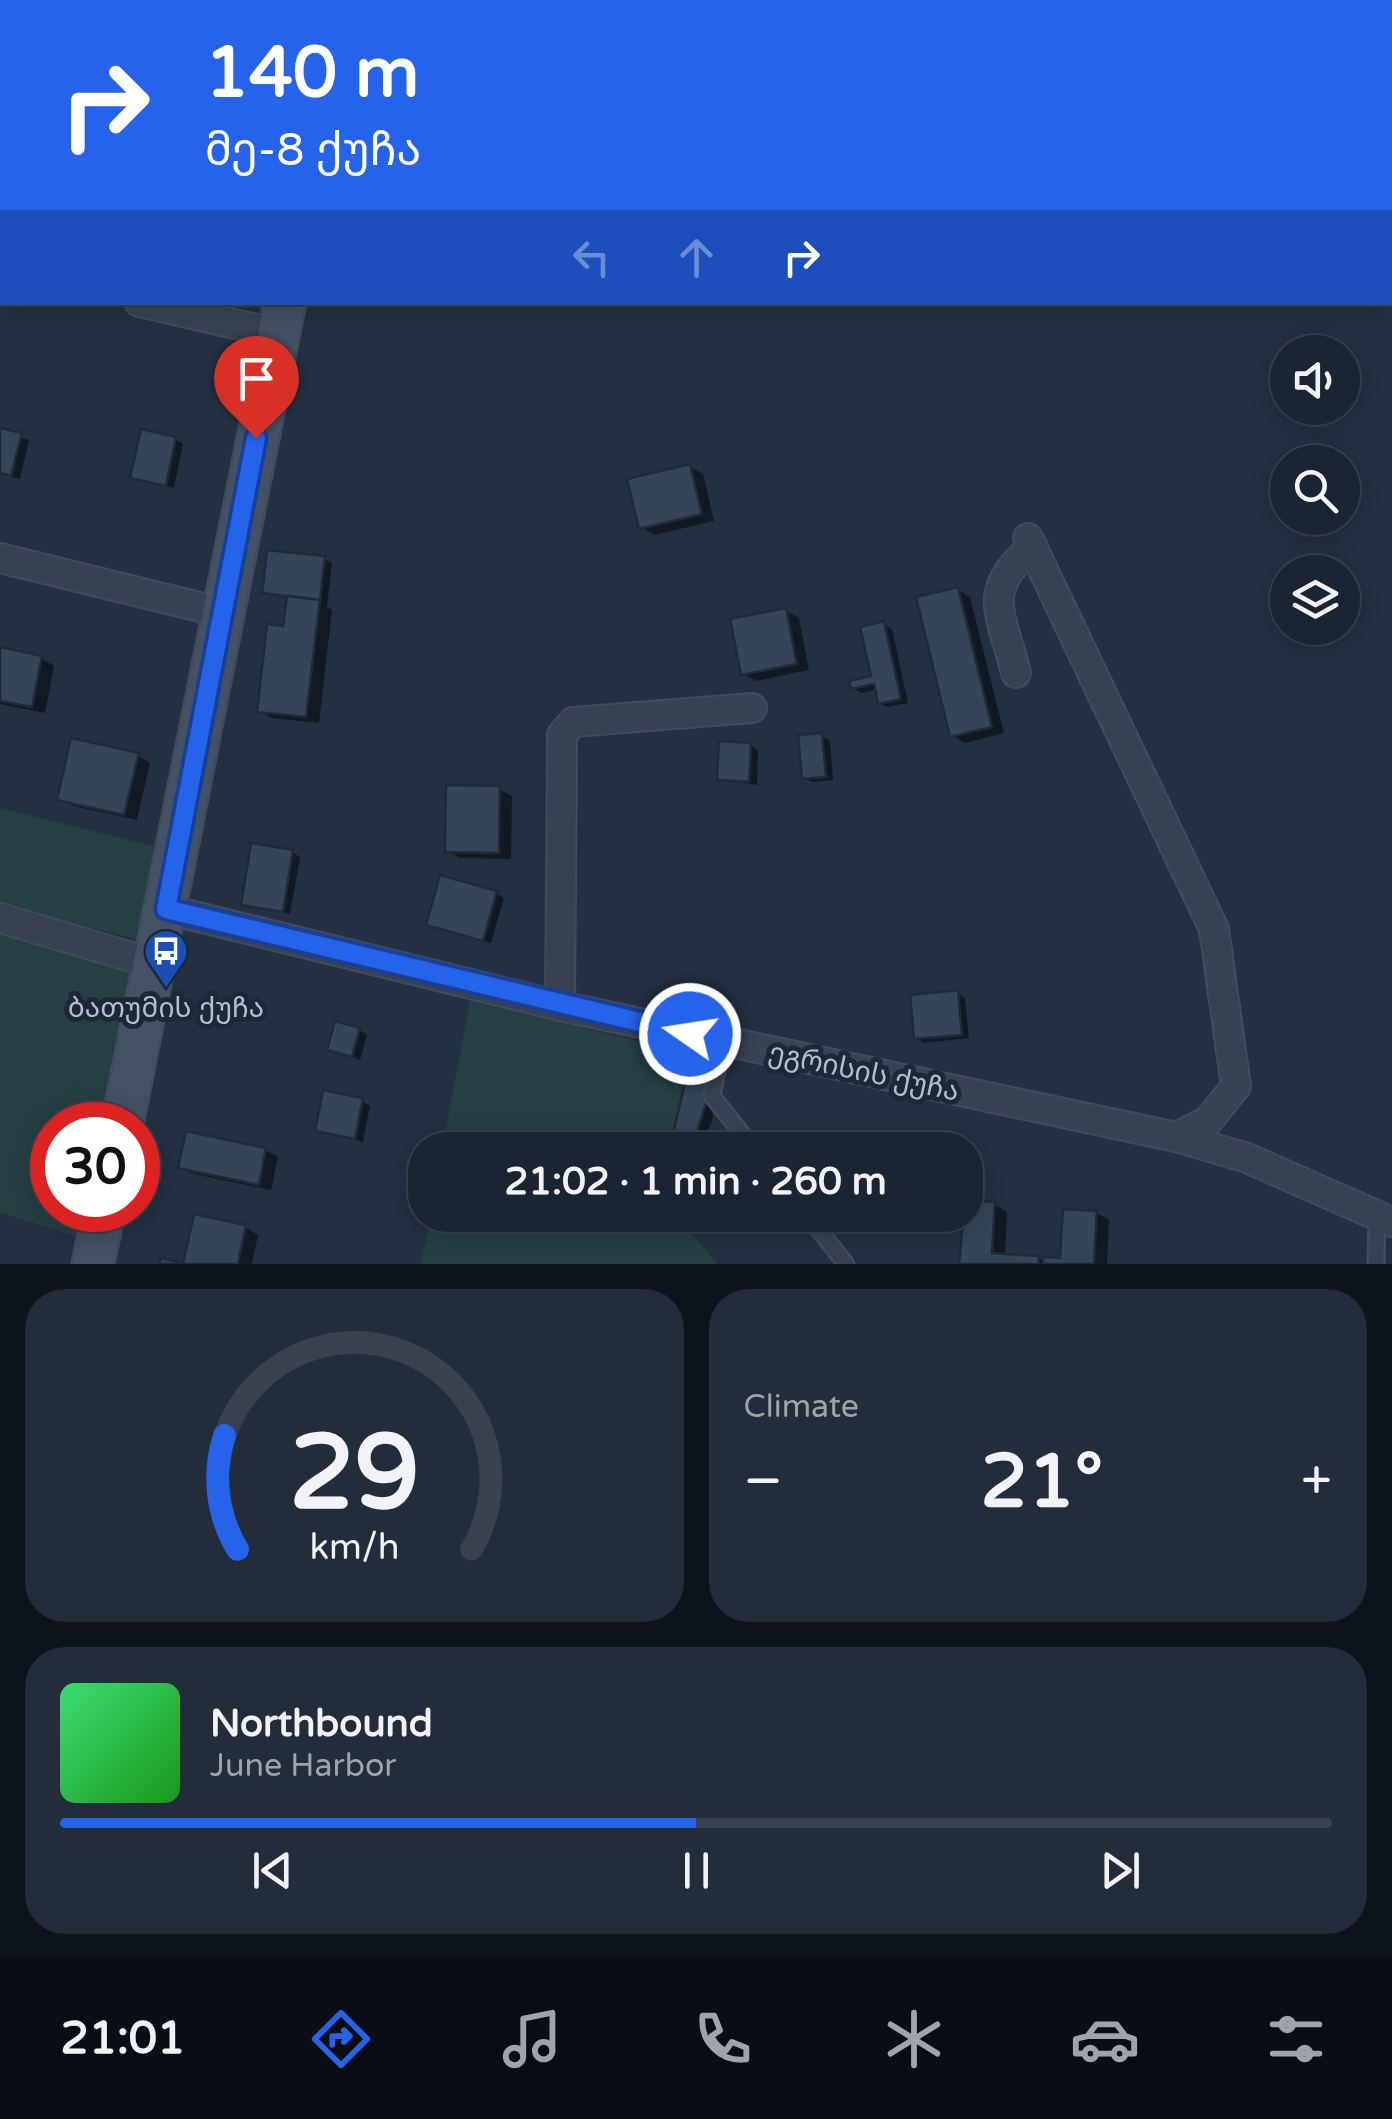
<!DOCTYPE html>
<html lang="en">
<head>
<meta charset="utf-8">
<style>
  :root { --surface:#1a2432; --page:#232c3a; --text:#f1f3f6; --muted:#9fa4ac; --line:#38414d; --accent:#2563eb }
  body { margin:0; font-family:"Varela Round","Noto Sans Georgian",sans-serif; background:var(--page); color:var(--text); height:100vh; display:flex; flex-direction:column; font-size:38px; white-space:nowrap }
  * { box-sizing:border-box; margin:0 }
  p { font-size:32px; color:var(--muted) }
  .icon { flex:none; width:55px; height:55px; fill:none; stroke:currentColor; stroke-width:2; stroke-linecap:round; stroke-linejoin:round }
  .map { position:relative; height:1264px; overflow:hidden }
  .side { display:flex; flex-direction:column; gap:25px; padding:25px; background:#0e141c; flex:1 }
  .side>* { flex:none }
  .banner { position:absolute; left:0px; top:0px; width:1392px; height:305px; box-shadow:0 5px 25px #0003,0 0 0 2px var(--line); background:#2563eb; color:#fff; overflow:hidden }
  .buttons { position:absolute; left:1270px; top:335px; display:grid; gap:20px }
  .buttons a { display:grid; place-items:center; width:90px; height:90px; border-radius:50%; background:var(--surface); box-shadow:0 5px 25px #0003,0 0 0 2px var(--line); font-size:50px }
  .speed { position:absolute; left:30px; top:1102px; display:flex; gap:20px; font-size:50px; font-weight:700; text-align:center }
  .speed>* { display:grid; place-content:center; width:130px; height:130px; border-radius:50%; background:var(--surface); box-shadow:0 5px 25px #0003,0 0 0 2px var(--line); line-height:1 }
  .speed .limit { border:15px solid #d22; background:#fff; color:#111 }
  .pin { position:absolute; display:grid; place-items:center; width:85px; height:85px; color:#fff; margin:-102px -42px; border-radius:50% 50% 50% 0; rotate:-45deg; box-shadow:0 0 10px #0007 }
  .pin .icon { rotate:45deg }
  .me { position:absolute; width:110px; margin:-55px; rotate:283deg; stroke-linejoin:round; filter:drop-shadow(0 0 8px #0008) }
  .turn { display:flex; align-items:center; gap:35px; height:210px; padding:0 40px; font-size:45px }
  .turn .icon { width:130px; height:130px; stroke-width:2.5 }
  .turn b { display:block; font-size:70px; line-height:85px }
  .lanes { display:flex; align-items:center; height:95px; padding:0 40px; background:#0003; justify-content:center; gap:50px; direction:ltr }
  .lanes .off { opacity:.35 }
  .big { font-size:75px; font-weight:700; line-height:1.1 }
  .side .card { flex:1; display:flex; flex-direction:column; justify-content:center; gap:15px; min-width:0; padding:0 35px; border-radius:40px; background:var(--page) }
  .side .dial { align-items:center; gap:0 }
  .dial svg { height:260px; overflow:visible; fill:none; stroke:var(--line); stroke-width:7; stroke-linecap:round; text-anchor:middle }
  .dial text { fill:var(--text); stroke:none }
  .song { display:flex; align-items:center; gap:30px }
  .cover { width:120px; height:120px; border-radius:15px; background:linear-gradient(135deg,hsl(140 70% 55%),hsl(120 70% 35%)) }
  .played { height:10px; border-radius:5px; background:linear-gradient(90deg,var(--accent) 50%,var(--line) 50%) }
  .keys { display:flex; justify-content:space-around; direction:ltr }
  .heat { display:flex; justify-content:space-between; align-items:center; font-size:55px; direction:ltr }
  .side .tiles { flex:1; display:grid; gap:25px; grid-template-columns:1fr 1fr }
  .card:last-child { grid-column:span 2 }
  .trip { position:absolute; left:408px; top:1132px; width:575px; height:100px; border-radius:40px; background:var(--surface); box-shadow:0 5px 25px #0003,0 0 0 2px var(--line); font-weight:700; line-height:100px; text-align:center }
  .menu { display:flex; height:160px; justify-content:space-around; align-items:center; background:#0a0e14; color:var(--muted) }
  .menu .icon { width:70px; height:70px }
  .menu .selected { color:var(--accent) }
  .menu b { font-size:45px; color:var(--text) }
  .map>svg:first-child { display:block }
  .green { fill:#253f43 }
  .shadow { fill:#0007 }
  .building { fill:#354459; stroke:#1e2939; stroke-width:2.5 }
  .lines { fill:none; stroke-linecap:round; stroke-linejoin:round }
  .lane-casing { stroke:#414b5b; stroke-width:19 }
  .street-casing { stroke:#414b5b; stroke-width:32 }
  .secondary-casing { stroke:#414b5b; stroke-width:45 }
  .lane { stroke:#384252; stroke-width:14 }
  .street { stroke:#384252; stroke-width:28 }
  .secondary { stroke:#455165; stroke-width:40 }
  .route-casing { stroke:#184099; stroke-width:25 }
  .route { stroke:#2563eb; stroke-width:18 }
  .labels { text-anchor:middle; stroke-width:10; stroke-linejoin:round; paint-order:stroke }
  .poi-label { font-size:28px; fill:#b4bdcc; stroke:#1c2737 }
  .street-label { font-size:28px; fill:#b4bdcc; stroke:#1c2737 }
</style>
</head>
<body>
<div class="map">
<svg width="1392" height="1264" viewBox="0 0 1392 1264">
  <rect width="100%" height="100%" fill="#233042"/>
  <g class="green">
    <polygon points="0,808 161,848 141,940 0,906"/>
    <polygon points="0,928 138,969 107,1125 52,1125 52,1210 90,1210 84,1239 0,1212"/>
    <polygon points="470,1001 689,1053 671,1150 442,1150"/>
    <polygon points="430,1215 677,1215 717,1264 421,1264"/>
  </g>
  <g class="shadow">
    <polygon points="0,431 29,440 20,479 0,474"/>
    <polygon points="175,439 183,444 174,488 133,477"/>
    <polygon points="690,467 703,474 714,521 654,535 641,527"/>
    <polygon points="324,559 332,563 327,607 332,610 319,723 272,718 259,710 285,628 289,599 265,592"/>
    <polygon points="958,590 970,597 1004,733 965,743 952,735"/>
    <polygon points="786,611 799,618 809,670 756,681 743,673"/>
    <polygon points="883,624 892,629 908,703 888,707 880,703 877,689 862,693 853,688 874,678"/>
    <polygon points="0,650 41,658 54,666 45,713 0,704"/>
    <polygon points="821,736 830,740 833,780 812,782 804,777"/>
    <polygon points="750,745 758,750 757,785 720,779"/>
    <polygon points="138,756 150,763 137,820 73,806 60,798"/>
    <polygon points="499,789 512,796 511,859 460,858 447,851"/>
    <polygon points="292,852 300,857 290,914 244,903"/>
    <polygon points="496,893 504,898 491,943 437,928"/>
    <polygon points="957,993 965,998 969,1038 924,1043 916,1038"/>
    <polygon points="359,1030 367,1035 360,1060 330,1049"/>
    <polygon points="720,1073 712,1121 704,1138 677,1128"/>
    <polygon points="362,1101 370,1106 363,1142 318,1129"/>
    <polygon points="265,1150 278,1157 271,1190 194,1174 181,1167"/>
    <polygon points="994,1204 1007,1212 1005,1256 1062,1261 1097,1213 1109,1220 1107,1264 961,1264"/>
    <polygon points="245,1227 258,1235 252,1264 186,1264"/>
  </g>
  <g class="building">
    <polygon points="0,428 22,433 11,476 0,473"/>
    <polygon points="141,429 176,437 166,486 130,478"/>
    <polygon points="690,464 702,514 639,529 627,479"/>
    <polygon points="267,550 325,556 320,600 262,593"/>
    <polygon points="958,587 992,727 950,737 916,597"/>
    <polygon points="287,596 320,600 306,717 257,712 267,624 283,626"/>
    <polygon points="786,608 797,664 741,675 730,619"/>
    <polygon points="884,621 901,699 878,704 874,684 851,689 849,681 871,676 860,627"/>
    <polygon points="0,647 42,656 32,707 0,701"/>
    <polygon points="822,733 826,777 802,779 798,735"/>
    <polygon points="71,738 139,753 124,815 57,800"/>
    <polygon points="719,741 751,743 749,782 717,780"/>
    <polygon points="446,785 500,786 499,853 445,852"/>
    <polygon points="251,843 293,850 283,912 241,905"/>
    <polygon points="440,875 497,891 483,941 426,925"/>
    <polygon points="958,990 962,1035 914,1039 910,995"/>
    <polygon points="335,1021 360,1028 352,1057 327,1050"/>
    <polygon points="690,1061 712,1066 712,1084 696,1135 674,1130"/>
    <polygon points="323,1090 363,1098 355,1139 315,1131"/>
    <polygon points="186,1131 266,1148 259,1185 178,1168"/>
    <polygon points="965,1200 995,1202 992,1253 1039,1256 1039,1264 959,1264"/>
    <polygon points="1063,1209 1097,1211 1094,1264 1043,1264 1043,1257 1060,1258"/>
    <polygon points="194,1214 246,1225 238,1264 159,1264 161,1258 183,1263"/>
  </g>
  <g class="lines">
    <g class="lane-casing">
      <g id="lane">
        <polyline points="723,1042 712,1096 755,1150"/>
        <polyline points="807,1215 846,1264"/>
        <polyline points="1376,1264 1377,1218"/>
      </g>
    </g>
    <g class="street-casing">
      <g id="street">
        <polyline points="0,271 2,271"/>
        <polyline points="139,302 278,334"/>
        <polyline points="1028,538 1214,929 1236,1086 1208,1121 1176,1137"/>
        <polyline points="0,558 220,612"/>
        <path d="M1016 673C1002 615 979 590 1033 547"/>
        <polyline points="166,909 560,1006 1176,1137 1247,1158 1392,1222"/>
        <polyline points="0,918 155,964"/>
        <polyline points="560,1006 562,735 573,722 752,708"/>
      </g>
    </g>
    <g class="secondary-casing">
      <g id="secondary">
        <polyline points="346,2 346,0"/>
        <polyline points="122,1125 285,302"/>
        <polyline points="93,1264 104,1210"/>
      </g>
    </g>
    <use href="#lane" class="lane"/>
    <use href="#street" class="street"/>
    <use href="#secondary" class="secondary"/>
  </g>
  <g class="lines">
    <g class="route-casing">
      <polyline id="route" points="256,438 166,909 690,1034"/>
    </g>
    <use href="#route" class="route"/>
  </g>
  <defs>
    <g id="bus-pin" transform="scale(2.25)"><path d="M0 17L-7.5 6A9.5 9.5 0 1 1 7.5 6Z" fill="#1a4fb4" stroke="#1c2737"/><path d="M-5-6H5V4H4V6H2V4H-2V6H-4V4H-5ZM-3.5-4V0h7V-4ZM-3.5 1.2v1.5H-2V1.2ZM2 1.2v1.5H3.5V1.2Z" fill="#fff"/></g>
  </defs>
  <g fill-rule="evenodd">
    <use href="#bus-pin" x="166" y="951"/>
  </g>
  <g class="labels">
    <g class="poi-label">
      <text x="166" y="1017">ბათუმის ქუჩა</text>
    </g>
    <g class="street-label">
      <text transform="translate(864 1071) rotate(12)" y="10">ეგრისის ქუჩა</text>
    </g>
  </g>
</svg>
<div class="buttons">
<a><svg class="icon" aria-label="sound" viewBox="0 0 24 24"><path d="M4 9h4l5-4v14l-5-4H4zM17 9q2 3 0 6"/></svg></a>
<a><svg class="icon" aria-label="search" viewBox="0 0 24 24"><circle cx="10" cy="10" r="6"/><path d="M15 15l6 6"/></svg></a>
<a><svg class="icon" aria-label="layers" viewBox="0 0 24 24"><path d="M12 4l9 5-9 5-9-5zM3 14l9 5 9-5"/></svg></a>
</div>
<div class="speed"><div class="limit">30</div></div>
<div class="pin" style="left:256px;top:438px;background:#d93025"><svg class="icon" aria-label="arrive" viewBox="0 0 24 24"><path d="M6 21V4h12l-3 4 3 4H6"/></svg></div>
<svg class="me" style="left:690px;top:1034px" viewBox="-20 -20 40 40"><circle r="17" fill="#2563eb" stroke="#fff" stroke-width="3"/><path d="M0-11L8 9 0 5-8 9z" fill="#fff"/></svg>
<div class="trip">21:02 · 1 min · 260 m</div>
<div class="banner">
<div class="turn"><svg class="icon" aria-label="right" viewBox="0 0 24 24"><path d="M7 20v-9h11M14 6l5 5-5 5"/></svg><div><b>140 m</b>მე-8 ქუჩა</div></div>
<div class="lanes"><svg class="icon off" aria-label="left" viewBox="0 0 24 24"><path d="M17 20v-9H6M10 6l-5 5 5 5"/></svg><svg class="icon off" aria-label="ahead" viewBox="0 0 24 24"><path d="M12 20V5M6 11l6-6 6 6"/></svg><svg class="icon" aria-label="right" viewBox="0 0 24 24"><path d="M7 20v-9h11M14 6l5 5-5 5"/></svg></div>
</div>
</div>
<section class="side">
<div class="tiles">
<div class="card dial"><svg viewBox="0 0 100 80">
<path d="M14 69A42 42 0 1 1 86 69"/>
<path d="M14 69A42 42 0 0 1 10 34" stroke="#2563eb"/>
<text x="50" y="56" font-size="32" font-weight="700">29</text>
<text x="50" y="72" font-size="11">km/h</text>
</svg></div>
<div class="card"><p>Climate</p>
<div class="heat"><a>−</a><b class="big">21°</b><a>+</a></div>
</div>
<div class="card">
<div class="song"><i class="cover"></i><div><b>Northbound</b><p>June Harbor</p></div></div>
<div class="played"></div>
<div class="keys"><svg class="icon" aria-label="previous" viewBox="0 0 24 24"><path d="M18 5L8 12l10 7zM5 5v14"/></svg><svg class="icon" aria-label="pause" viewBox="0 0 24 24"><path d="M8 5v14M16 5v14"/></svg><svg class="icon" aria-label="next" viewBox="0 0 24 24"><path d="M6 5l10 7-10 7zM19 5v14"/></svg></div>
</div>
</div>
</section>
<nav class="menu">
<b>21:01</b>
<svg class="icon selected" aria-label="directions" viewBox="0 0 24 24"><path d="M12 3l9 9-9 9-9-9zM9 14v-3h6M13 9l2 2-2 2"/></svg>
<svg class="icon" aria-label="music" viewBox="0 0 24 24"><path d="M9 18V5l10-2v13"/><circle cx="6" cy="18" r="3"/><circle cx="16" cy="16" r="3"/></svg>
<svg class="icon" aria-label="phone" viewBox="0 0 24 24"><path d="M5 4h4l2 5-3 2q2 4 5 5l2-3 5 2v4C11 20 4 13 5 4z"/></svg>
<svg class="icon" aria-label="climate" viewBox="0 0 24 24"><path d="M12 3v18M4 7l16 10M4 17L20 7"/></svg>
<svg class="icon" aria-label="car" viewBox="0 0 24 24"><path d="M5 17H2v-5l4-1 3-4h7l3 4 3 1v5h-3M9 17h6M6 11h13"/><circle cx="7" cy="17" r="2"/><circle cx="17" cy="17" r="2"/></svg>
<svg class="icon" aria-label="filters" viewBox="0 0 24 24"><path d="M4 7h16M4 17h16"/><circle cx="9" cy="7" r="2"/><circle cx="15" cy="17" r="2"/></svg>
</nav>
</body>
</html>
